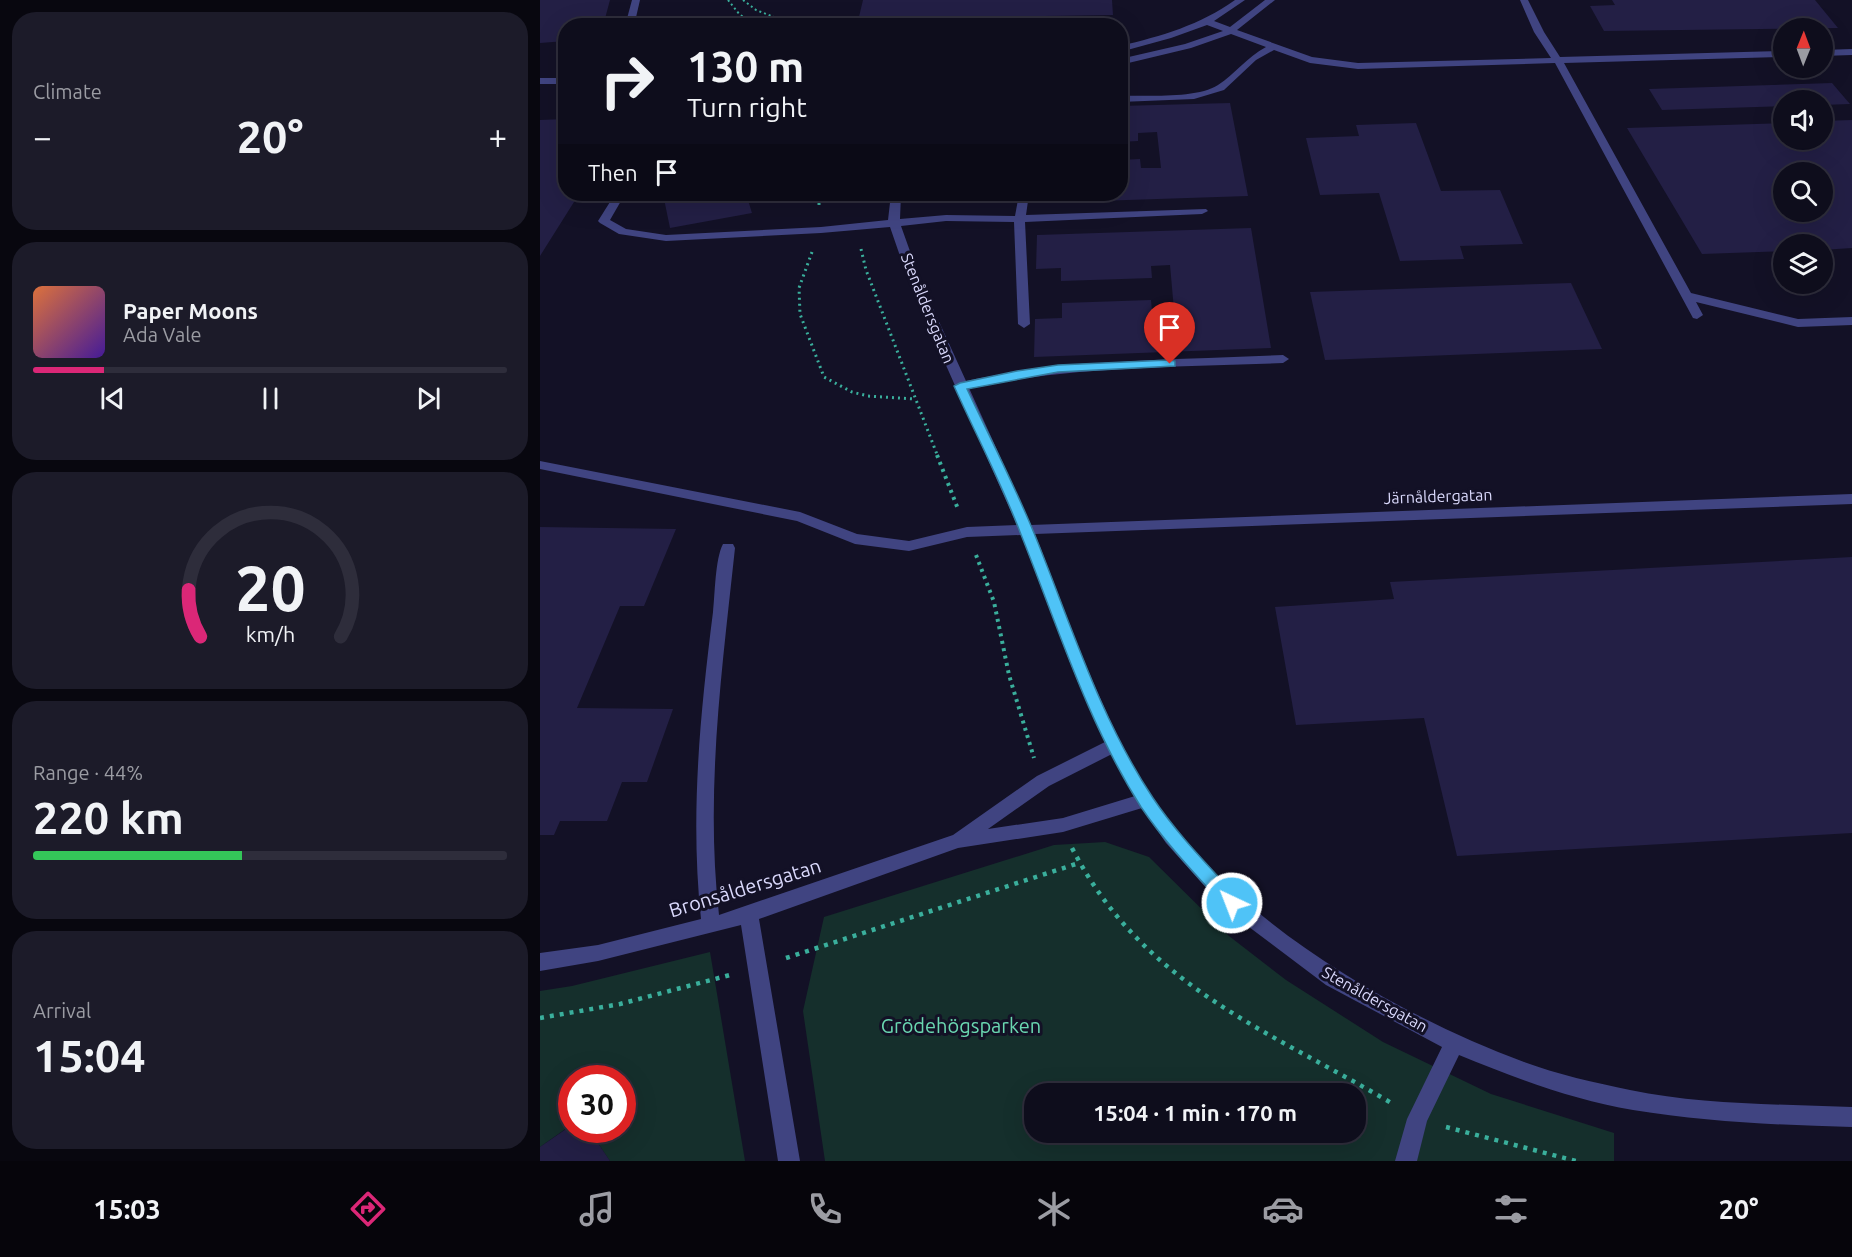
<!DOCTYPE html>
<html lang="en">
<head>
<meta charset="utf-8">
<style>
  :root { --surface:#0e0d1c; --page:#1c1b29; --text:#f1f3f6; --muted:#9b9ca3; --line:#2e2d3b; --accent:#db2777 }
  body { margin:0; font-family:Ubuntu,sans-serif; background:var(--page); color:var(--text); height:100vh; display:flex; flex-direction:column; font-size:22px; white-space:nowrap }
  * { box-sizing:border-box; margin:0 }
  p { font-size:20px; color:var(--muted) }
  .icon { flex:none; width:33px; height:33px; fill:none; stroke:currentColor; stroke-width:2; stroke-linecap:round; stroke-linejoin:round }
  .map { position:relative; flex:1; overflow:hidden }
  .side { display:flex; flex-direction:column; gap:12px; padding:12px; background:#08070f; width:540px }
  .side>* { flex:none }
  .hud { position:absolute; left:18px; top:18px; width:570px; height:183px; border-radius:24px; box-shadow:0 6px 24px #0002,0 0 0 2px var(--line); background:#0e0d1c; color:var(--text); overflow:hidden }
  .needle { width:39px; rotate:1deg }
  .controls { position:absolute; left:1233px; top:18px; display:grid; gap:12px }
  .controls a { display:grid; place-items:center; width:60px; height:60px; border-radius:50%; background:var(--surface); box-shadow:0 6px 24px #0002,0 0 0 2px var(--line); font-size:30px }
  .speed { position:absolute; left:18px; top:1065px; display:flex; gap:12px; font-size:30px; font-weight:700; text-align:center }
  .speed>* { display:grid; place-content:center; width:78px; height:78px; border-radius:50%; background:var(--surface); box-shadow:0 6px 24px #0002,0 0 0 2px var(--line); line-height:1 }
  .speed .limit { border:9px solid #d22; background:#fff; color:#111 }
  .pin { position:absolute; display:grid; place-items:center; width:51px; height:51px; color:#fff; margin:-62px -26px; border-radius:50% 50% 50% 0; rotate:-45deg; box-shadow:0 0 6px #0007 }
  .pin .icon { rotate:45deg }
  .me { position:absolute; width:66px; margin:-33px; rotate:317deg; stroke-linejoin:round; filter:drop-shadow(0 0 4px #0008) }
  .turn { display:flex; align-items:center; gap:21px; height:126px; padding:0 30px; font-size:27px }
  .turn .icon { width:78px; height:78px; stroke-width:2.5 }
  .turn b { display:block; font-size:42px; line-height:51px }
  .then { display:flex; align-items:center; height:57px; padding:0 30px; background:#0003; gap:12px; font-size:22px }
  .big { font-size:45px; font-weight:700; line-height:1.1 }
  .side .widget { flex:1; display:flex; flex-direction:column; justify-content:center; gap:9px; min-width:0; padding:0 21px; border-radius:24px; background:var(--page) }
  .side .dial { align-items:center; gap:0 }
  .dial svg { height:156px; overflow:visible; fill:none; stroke:var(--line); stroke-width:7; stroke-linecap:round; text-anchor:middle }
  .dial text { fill:var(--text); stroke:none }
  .song { display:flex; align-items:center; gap:18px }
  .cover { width:72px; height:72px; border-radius:9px; background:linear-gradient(135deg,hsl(20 70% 55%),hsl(260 70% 35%)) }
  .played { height:6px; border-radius:3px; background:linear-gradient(90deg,var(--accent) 15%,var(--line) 15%) }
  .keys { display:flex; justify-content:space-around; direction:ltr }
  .heat { display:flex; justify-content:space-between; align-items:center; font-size:33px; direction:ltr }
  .charge { height:9px; border-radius:4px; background:linear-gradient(90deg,#34c759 44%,var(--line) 0) }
  .trip { position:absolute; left:484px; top:1083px; width:342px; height:60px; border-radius:24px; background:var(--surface); box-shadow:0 6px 24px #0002,0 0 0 2px var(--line); font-weight:700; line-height:60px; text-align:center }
  .tabs { display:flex; height:96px; justify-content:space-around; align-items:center; background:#06050b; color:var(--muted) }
  .tabs .icon { width:42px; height:42px }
  .tabs .on { color:var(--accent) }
  .tabs b { font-size:27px; color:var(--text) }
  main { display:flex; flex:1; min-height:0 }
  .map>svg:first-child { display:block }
  .green { fill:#152f2c; fill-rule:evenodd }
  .building { fill:#231f45; fill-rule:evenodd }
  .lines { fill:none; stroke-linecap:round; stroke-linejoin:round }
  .path-far3 { stroke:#3aaf9c; stroke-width:2; stroke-dasharray:2 3; stroke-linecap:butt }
  .path-far2 { stroke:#3aaf9c; stroke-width:3; stroke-dasharray:2 4; stroke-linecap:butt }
  .path-far1 { stroke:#3aaf9c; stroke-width:4; stroke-dasharray:3 4.5; stroke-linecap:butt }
  .path { stroke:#3aaf9c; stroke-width:4.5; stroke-dasharray:4 6; stroke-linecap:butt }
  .minor { fill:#404481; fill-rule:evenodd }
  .route { fill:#4fc3f7; stroke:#337fa1; stroke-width:1.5 }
  .labels { text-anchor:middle; stroke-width:6; stroke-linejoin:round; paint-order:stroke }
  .street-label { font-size:16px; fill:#dad9fc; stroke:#131126 }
  .near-street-label { font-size:20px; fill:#dad9fc; stroke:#131126 }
  .near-park-label { font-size:20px; fill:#6ad7b1; stroke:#131126 }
</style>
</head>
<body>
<main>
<section class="side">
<div class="widget"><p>Climate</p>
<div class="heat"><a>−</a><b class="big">20°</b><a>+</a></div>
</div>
<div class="widget">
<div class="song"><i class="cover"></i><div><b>Paper Moons</b><p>Ada Vale</p></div></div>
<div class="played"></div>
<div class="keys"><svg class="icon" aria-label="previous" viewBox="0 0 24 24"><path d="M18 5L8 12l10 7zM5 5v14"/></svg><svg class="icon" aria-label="pause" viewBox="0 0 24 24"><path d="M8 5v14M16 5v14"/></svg><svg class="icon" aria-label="next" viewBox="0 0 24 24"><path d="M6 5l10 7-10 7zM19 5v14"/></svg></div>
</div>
<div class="widget dial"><svg viewBox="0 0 100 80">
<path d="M14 69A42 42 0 1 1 86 69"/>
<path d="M14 69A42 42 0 0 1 8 45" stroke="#db2777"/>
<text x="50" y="56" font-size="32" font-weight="700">20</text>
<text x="50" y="72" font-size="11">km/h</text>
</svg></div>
<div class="widget"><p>Range · 44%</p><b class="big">220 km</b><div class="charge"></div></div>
<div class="widget"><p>Arrival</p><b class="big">15:04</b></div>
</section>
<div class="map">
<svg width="1312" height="1161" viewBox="0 0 1312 1161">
  <rect width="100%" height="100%" fill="#131126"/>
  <g class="green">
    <path d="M565 842 609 857 689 936 746 980 843 1042 951 1094 1074 1133V1161H285L263 1011 284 917 514 845ZM495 1094H816V1132H495Z"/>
    <polygon points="170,952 205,1161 70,1161 49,1130 82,1130 82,1078 32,1078 31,1125 0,1147 0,991 32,986"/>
  </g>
  <g class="building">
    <polygon points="0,0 70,0 63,26 26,26 26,41 0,43"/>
    <polygon points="323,0 572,0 573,15 506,16 506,26 330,26 331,21 318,21"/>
    <polygon points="1072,0 1275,0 1298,28 1064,31 1050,6 1075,5"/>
    <polygon points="1292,83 1310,104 1282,105 1282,100 1244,100 1244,106 1122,110 1109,89"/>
    <polygon points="690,103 708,196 497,203 497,194 580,194 580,160 600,159 601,168 621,168 617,132 598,133 598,141 580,142 580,106"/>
    <polygon points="26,119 26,194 39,194 0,256 0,120"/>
    <path d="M1312 120V248L1282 250V244H1244V251L1162 254 1087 128 1244 123V140H1282V121ZM1244 172H1282V212H1244Z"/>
    <polygon points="876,123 901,191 960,190 983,244 920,246 924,259 860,261 839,193 780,195 766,138 819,136 816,125"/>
    <polygon points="123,194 206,194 212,213 130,228"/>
    <polygon points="711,228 731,348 494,357 495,319 522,318 522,303 611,300 612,311 634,310 630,265 611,266 612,278 521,281 521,268 496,269 497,235"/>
    <polygon points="1031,283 1062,349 785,360 770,292"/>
    <polygon points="0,527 136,529 104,606 80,606 37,708 133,709 107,782 82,782 67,821 20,821 14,835 0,835"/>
    <polygon points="1312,557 1312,833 917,856 884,718 756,725 735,607 854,599 850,582"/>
    <polygon points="32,1125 32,1130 49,1130 70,1161 0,1161 0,1147"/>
  </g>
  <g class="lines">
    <g class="path-far3">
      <polyline points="188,0 200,15 226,26"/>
      <polyline points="203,0 216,10 257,26"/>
      <polyline points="278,194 279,204"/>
      <polyline points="315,194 315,203"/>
    </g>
    <g class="path-far2">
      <polyline points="279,203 279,208"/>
      <polyline points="321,249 326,270 398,457"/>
      <polyline points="272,252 259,288 260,314 284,377 312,392 328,396 375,399"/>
    </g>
    <g class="path-far1">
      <polyline points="397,455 418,509"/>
      <polyline points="436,555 454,602 469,675 494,758"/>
    </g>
    <g class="path">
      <path d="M532 848C603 986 728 1030 853 1104"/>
      <polyline points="246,958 539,863"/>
      <polyline points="0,1018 80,1004 190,975"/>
      <polyline points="906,1127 1036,1161"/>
    </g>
    <g class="minor">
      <polygon points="92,0 100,0 94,26 85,26"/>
      <path d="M695 0H705L674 21 690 27 725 0H735L697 30 772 57 818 63 1011 58 994 32 980 0H988L1004 32 1020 57 1244 51V57L1024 63 1151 293 1258 319 1312 317V325L1258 327 1156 302 1163 315 1157 319 1153 318 1015 63 818 69 770 63 734 50 716 60 684 90 654 99 580 102V96C606 95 657 99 678 85 695 74 706 58 726 47L691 34 651 48 580 65V59L645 44 683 31 667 25 631 38 580 52V46C622 36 660 25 695 0Z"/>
      <polygon points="1312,49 1312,55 1282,56 1282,50"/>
      <rect x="0" y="78" width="26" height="6"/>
      <path d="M75 194H85L70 220 86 229 126 235 281 227 348 220 351 194H361L360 219 406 215 475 216 479 194H489L486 215 666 209 668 211 662 214 485 222 490 324 484 328 478 324 474 222 406 221 361 226 381 282 426 381C530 359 637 360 743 355L749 359 743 363C638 367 532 366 429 388L491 525 1312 494V504L495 534C534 632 572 751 638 833 722 936 861 1016 984 1062 1016 1074 1056 1083 1090 1090 1162 1105 1238 1104 1312 1107V1127C1238 1125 1166 1122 1093 1110 1033 1100 975 1078 919 1055L887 1121 877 1161H855L867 1119 902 1047 786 985 685 909 626 843 602 808 523 832 418 848 219 919 260 1161H238L201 925 58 961 0 971V953L58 945 161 919C150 816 160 715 173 612 175 595 175 559 183 544H193L195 548C182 670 165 792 179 915L413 835 497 776 565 742 537 680 481 535 427 537 369 551 315 544 257 521 0 469V461L260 512 317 534 369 541 427 527 477 525 369 282 350 227 281 233 126 241 79 234 60 223 58 221ZM572 754 595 796 523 818 448 829 509 786Z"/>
    </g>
  </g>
  <path class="route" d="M630 360 635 361V366L518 372 427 389C449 436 474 484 494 533 530 621 559 717 613 798 637 834 668 865 698 898L700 903 698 908 692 910 686 908C656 875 626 844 601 807 547 722 517 624 480 532 461 482 436 435 414 386L420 383 477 371 518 365Z"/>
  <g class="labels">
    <g class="street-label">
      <text transform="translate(388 308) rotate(68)" y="6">Stenåldersgatan</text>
      <text transform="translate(898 496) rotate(-2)" y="6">Järnåldergatan</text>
      <text transform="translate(835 999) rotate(29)" y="6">Stenåldersgatan</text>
    </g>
    <g class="near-street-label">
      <text transform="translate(205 888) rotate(-17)" y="7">Bronsåldersgatan</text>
    </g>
    <g class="near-park-label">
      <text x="421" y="1033">Grödehögsparken</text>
    </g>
  </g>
</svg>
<div class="controls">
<a><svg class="needle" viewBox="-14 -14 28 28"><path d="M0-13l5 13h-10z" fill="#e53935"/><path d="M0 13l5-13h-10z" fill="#9b9ca3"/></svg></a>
<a><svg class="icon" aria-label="sound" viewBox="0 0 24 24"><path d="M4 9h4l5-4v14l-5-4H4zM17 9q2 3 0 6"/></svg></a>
<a><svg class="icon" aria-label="search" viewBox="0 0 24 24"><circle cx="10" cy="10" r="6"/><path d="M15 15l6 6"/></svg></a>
<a><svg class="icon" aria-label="layers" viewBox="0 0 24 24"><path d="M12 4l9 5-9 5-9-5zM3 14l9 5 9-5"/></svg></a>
</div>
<div class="speed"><div class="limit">30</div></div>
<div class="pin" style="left:630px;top:364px;background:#d93025"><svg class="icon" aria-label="arrive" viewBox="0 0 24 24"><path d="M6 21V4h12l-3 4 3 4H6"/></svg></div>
<svg class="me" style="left:692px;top:903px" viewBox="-20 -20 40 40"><circle r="17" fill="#4fc3f7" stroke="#fff" stroke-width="3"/><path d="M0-11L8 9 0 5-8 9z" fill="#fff"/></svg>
<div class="trip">15:04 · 1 min · 170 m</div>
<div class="hud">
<div class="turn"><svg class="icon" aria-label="right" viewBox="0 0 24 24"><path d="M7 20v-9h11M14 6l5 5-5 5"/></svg><div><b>130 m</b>Turn right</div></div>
<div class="then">Then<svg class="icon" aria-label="arrive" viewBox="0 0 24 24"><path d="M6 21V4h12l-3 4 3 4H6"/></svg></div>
</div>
</div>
</main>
<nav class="tabs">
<b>15:03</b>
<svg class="icon on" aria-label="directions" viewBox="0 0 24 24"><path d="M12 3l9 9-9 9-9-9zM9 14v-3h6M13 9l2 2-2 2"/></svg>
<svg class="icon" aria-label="music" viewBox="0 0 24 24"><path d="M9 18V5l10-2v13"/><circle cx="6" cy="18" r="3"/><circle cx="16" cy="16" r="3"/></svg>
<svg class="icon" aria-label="phone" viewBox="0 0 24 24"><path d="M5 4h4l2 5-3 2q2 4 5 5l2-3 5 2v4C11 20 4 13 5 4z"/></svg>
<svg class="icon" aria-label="climate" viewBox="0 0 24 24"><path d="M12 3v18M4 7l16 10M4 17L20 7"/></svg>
<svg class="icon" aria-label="car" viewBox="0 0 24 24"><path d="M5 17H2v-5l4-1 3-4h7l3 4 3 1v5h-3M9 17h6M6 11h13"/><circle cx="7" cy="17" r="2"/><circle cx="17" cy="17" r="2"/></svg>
<svg class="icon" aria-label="filters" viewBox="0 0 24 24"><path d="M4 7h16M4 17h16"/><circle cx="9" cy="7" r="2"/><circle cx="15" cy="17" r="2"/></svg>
<b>20°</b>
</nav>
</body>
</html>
